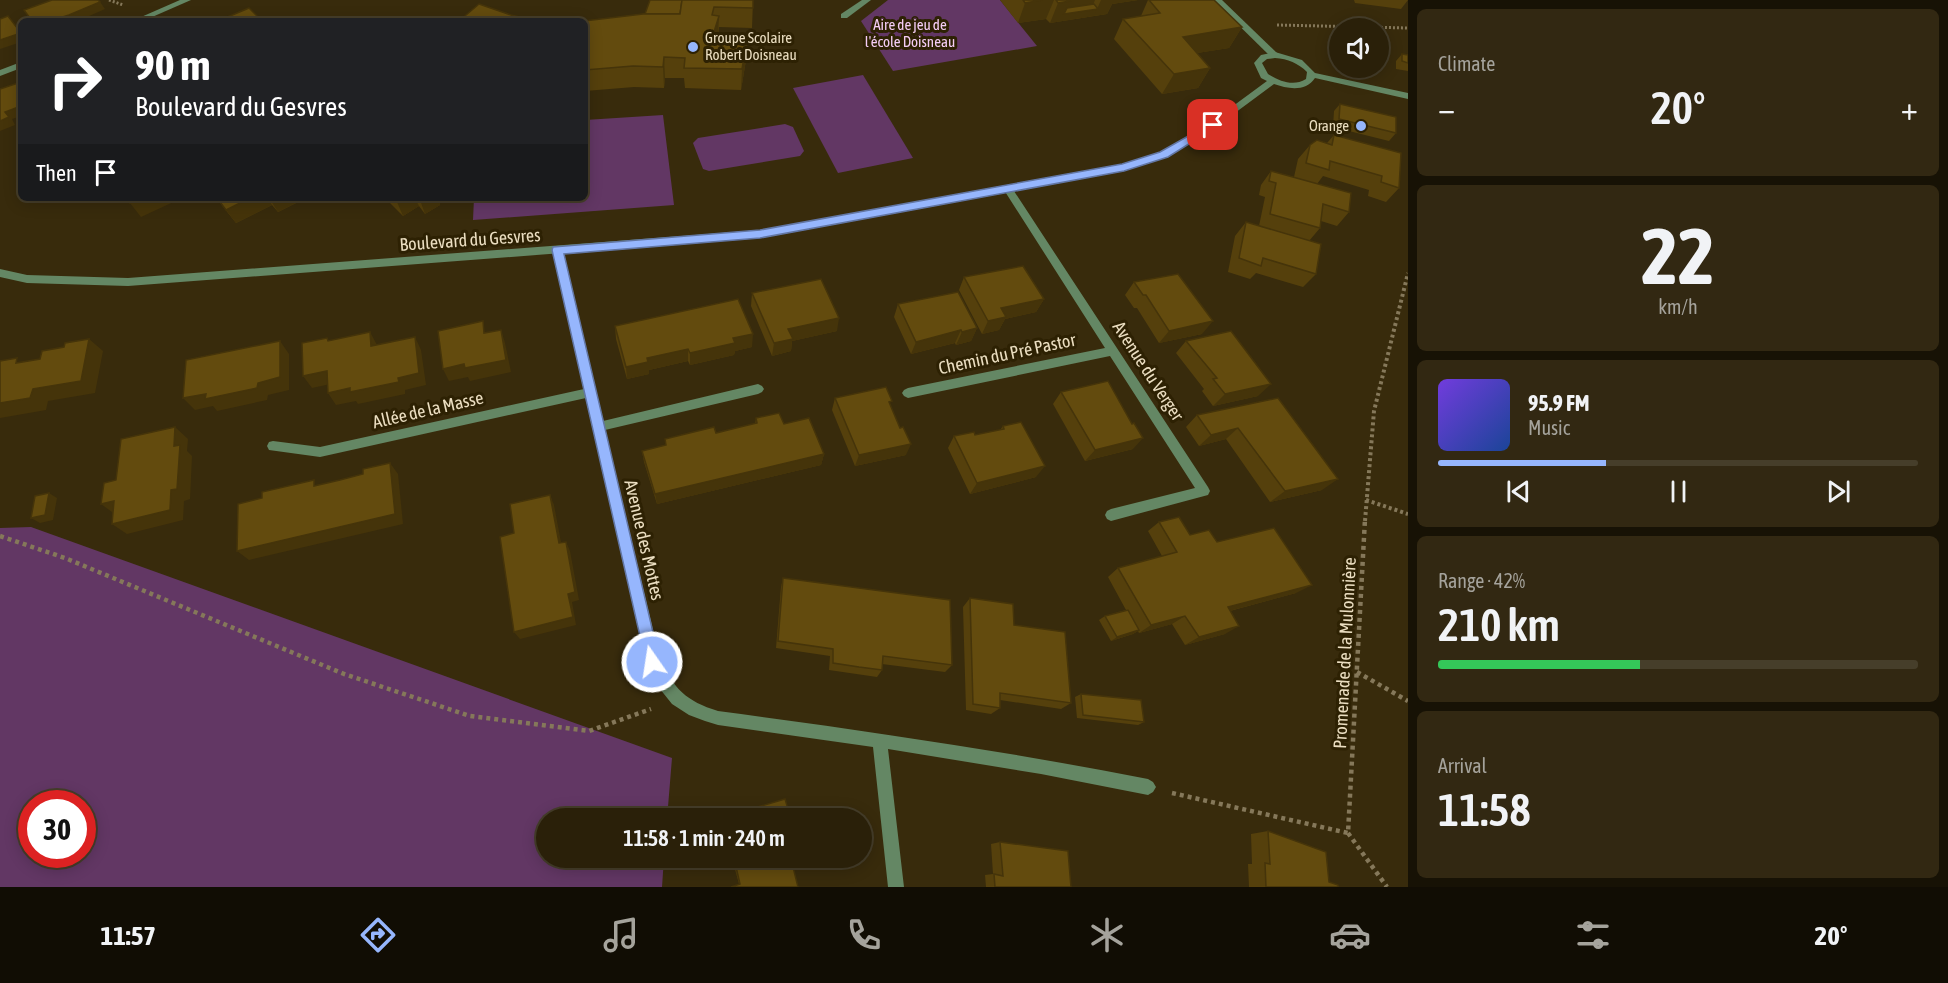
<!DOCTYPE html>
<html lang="en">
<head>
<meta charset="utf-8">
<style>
  :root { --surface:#2a2009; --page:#322812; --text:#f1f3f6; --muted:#a5a39c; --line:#463e2a; --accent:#96b6fd }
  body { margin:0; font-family:"Asap Condensed",sans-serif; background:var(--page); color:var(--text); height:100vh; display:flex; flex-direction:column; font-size:22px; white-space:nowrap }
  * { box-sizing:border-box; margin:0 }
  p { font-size:20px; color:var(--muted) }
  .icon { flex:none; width:33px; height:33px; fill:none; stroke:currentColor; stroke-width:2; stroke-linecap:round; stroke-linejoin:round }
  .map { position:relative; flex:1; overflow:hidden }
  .details { display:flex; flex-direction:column; gap:9px; padding:9px; background:#171205; width:540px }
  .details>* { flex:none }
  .top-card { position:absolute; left:18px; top:18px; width:570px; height:183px; border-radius:9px; box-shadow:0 3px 15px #0003,0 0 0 2px var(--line); background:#202124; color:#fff; overflow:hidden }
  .tools { position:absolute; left:1329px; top:18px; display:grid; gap:12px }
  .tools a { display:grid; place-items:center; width:60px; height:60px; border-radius:50%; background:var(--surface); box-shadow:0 3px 15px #0003,0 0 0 2px var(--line); font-size:30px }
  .speed { position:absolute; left:18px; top:790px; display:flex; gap:12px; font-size:30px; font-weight:700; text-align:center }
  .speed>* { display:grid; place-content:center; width:78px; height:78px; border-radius:50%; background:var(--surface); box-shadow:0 3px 15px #0003,0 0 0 2px var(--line); line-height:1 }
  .speed .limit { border:9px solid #d22; background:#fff; color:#111 }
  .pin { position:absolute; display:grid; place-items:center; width:51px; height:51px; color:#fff; margin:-26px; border-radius:12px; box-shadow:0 3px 9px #0006 }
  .me { position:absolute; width:66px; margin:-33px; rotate:347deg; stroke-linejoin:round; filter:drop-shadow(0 0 4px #0008) }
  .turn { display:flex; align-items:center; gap:21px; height:126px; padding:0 18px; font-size:27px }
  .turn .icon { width:78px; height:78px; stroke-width:2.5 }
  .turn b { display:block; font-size:42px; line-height:51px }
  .then { display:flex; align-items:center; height:57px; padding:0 18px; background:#0003; gap:12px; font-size:22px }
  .big { font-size:45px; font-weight:600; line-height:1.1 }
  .details .widget { flex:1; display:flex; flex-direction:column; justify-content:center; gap:9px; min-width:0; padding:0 21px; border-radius:9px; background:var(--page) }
  .details .dial { align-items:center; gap:0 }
  .dial b { font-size:78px; line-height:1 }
  .song { display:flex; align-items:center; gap:18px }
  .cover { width:72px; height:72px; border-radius:9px; background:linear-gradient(135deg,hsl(260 70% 55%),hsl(220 70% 35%)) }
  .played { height:6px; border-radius:3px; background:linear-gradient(90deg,var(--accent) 35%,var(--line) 35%) }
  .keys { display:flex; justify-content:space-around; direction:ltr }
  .heat { display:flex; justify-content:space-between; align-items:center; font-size:33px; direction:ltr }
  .charge { height:9px; border-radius:4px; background:linear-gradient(90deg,#34c759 42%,var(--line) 0) }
  .trip { position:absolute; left:536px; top:808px; width:336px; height:60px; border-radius:30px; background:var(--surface); box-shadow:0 3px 15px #0003,0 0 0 2px var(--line); font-weight:600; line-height:60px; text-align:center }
  .dock { display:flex; height:96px; justify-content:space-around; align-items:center; background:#110d04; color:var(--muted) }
  .dock .icon { width:42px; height:42px }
  .dock .selected { color:var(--accent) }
  .dock b { font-size:27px; color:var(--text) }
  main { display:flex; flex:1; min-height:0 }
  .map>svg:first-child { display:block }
  .green { fill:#623764; fill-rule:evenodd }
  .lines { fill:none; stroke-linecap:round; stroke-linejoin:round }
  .path-far2 { stroke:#85785a; stroke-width:3; stroke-dasharray:2 2; stroke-linecap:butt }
  .path-far1 { stroke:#85785a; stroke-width:4; stroke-dasharray:3 3; stroke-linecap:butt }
  .path { stroke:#85785a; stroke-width:4.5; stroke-dasharray:4 4; stroke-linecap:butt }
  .service { fill:#648764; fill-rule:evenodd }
  .minor { fill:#648764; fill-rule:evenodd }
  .tertiary { fill:#648764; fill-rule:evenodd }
  .wall { fill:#55400c }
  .shaded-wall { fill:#45340a }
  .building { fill:#634b0e; stroke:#45340a; stroke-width:1.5 }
  .route { fill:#96b6fd; stroke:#6276a4; stroke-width:1.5 }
  .poi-dot { fill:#96b6fd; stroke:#2d2103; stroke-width:2 }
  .labels { text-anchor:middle; stroke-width:6; stroke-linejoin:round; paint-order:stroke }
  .far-park-label { font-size:15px; fill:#f5cdf6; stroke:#2d2103 }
  .far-poi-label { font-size:15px; fill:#ebdec1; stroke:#2d2103; text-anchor:start }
  .street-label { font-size:18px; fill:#ebdec1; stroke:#2d2103 }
</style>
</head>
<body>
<main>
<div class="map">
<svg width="1408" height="887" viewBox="0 0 1408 887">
  <rect width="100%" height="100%" fill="#382b0c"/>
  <g class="green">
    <polygon points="888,0 1000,0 1037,46 893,71 861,21"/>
    <polygon points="863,75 913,158 838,173 793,88"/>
    <polygon points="663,115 674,205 473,220 474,198 585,198 585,120"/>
    <polygon points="785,124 793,127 804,151 800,156 709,171 703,169 693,143 698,138"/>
    <path d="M31 527 672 758 667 819H546V858H664L662 887H0V528ZM32 804H82V855H32Z"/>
  </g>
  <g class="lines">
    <g class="path-far2">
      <polyline points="109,0 123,5"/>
      <polyline points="1277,25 1408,28"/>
    </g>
    <g class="path-far1">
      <polyline points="1366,500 1408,514"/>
      <polyline points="1365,521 1374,411 1408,273"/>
    </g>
    <g class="path">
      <polyline points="0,536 65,558 344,674 470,716 589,731 651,709"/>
      <polyline points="1357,672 1408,701"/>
      <polyline points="1172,793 1348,833 1365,519"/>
      <polyline points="1348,833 1387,887"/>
    </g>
    <polygon class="service" points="862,0 871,0 847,18 841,18 841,14"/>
    <g class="minor">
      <polygon points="180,0 191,0 143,21 132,21"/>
      <polygon points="1213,0 1222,0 1277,53 1277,57 1271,57"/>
      <polygon points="21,62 21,68 0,76 0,70"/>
      <polygon points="1009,187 1012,188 1208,487 1210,491 1208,495 1111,521 1107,519 1105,515 1107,511 1111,509 1195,488 1110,356 908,398 904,396 902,393 904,390 908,388 1105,348 1004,190"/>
      <path d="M557 246 562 250 603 421 758 384 762 386 764 389 762 392 758 394 605 430 660 659C674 689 686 701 718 711 862 730 1005 751 1148 779L1153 782 1156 787 1153 792 1148 795 1041 774 888 749 904 887H888L873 747 718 725 705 721 689 715 672 704 660 689 646 661 586 398 320 457 269 450 267 446 269 442 273 441 320 447 584 389 552 250Z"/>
    </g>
    <path class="tertiary" d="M1275 52 1302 60 1315 73 1408 93V99L1315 78C1306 92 1288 89 1274 84L1216 127 1167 156 1126 170 760 238 128 286 27 283 0 277V269L27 275 128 278 760 230 1122 165 1161 152 1210 123 1267 81 1261 78 1254 63 1261 55ZM1275 58C1288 59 1298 63 1307 72L1306 79C1293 87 1280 81 1268 74L1262 63 1267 59Z"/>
  </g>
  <g class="wall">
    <polygon points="753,0 752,28 719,27 718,38 746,60 741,90 685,88 684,78 665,78 664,88 634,87 585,91 585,21"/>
    <polygon points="1000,0 1138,0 1112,4 1107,14 1050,23 1046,19 1018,23"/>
    <polygon points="1148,0 1242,27 1229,48 1197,53 1210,68 1198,88 1162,94 1114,39 1123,19 1141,16"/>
    <polygon points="1354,0 1408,0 1401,9 1355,3"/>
    <polygon points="1402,54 1408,55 1408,71 1396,69 1396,61"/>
    <polygon points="1355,68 1376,68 1372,73 1355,69"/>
    <polygon points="1340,104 1396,133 1389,141 1333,127 1334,111"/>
    <polygon points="1334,135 1399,188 1386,202 1368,196 1369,190 1323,176 1317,184 1349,212 1337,226 1321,221 1320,228 1309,241 1316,274 1303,287 1256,273 1250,279 1228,272 1235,236 1246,222 1259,226 1265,197 1259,195 1261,185 1271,171 1294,177 1298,159 1310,145 1327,143"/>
    <polygon points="216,198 306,198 278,212 272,205 236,223"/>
    <polygon points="385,198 438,198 440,205 425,214 419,206 403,216"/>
    <polygon points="964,277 1044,299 1036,312 1005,319 999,330 982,334 959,290"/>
    <polygon points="1134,282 1202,334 1159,343 1137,308 1134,308 1125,295"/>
    <polygon points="752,293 837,331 792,341 791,351 772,356 751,306"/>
    <polygon points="898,304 977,328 971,341 956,345 955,343 911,354 894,317"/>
    <polygon points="615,326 752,347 735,351 734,355 690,365 688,361 649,370 649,374 627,379 616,339"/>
    <polygon points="1186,341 1258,396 1213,406 1202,391 1204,389 1176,353"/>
    <polygon points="1061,392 1133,449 1085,461 1053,404"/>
    <polygon points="835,398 890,406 900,428 906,455 855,466 832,410"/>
    <polygon points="1278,398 1322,490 1270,502 1226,439 1199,446 1186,427 1197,415"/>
    <polygon points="756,418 784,424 824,454 821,465 657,504 644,462 642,451 665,446 665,439 716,433 755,424"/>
    <polygon points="1003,426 1036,477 970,494 948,448 954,436 975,435 1000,430"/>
    <polygon points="1159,522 1190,535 1217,542 1296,593 1230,611 1225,634 1185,645 1172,624 1139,633 1138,631 1133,634 1111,641 1099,620 1105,616 1126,610 1108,577 1118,568 1162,556 1148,531"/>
    <polygon points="783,578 952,665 945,672 882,664 882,670 877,677 829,670 830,656 776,648 781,587"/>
    <polygon points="970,598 1014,625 1071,703 1061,709 1000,700 1000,708 991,714 966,710 963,607"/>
    <polygon points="1081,694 1144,722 1138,725 1077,718 1075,697"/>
    <polygon points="1268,831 1329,882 1338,887 1249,887 1248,864 1252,864 1251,834"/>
    <polygon points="1000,842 1071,887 986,887 985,875 993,874 991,844"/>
    <polygon points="732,858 812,858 812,860 739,884"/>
  </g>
  <g class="shaded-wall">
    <polygon points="1042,0 1054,0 1046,19 1018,23 1025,3"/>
    <polygon points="1064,0 1095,0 1091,10 1098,9 1094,16 1050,23 1058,3"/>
    <polygon points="1101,0 1138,0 1112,4 1107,14 1094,16"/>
    <polygon points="100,2 105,9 78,21 50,21"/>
    <polygon points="719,16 718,37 712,59 712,38"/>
    <polygon points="1242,27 1229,48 1172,57 1183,37"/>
    <polygon points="21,33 21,42 0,49 0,40"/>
    <polygon points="747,39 746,60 741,90 742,69"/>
    <polygon points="664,57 665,78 664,88 663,67"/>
    <polygon points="1210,68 1198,88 1162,94 1174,74"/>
    <polygon points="21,106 21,116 12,119 15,125 0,131 0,121 5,112"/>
    <polygon points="141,198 182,198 141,217 130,203"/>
    <polygon points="250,198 268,198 272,205 236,223 226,210"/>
    <polygon points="269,198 306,198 278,212"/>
    <polygon points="403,198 415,198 419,206 403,216 397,202"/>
    <polygon points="423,198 438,198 440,205 425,214 420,200"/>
    <polygon points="1044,299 1036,312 1005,319 999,330 982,334 988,321 1001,308"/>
    <polygon points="839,318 837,331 792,341 791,351 772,356 774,343 788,329"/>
    <polygon points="1213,321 1202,334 1159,343 1169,331"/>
    <polygon points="977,328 971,341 956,345 962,332"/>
    <polygon points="501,330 505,343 511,372 470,381 468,377 449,381 443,369"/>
    <polygon points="961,330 955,343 911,354 916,342"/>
    <polygon points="370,332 377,345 371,346"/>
    <polygon points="753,334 752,347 735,351 734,355 690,365 690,353 733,338"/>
    <polygon points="415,337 421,350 426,385 405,390 405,394 358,404 356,401 336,405 328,393 398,378"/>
    <polygon points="89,339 103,351 95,393 48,401 46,410 0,418 0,403 33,389"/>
    <polygon points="280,341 289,354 289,390 268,395 267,400 217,411 213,406 195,410 183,398 258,383"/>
    <polygon points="688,349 688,361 649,370 649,374 627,379 626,367 647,358"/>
    <polygon points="327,371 335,383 312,388 303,376"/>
    <polygon points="1271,384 1258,396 1213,406 1225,394"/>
    <polygon points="175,427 188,439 187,451 192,456 190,499 184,501 183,520 127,534 112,524 171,490"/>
    <polygon points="1238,428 1226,439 1199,446 1211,435"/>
    <polygon points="1143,438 1133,449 1085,461 1095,450"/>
    <polygon points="911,444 906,455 855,466 859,455"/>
    <polygon points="824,454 821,465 657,504 655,494"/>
    <polygon points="390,463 398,474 403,524 249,560 237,551"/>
    <polygon points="1045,466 1036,477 970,494 977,483"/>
    <polygon points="1338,479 1322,490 1270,502 1285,491"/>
    <polygon points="49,493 57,498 53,520 40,523 31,518"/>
    <polygon points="550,495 554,505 563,553 559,543"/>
    <polygon points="114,501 116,515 101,504"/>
    <polygon points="566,542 570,551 579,600 572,602 576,625 520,639 514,632 568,594"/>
    <polygon points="1312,585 1296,593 1214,615 1228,607"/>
    <polygon points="1185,616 1172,624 1139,633 1151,625"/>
    <polygon points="1239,626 1225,634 1185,645 1199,637"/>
    <polygon points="1139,630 1133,634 1111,641 1117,637"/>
  </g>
  <g class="building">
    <polygon points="52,0 98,0 100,2 69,15 50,21 32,21 24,10"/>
    <polygon points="650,0 682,0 680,14 645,14"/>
    <polygon points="682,0 753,0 753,8 714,7 712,15 719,16 712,38 747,39 742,69 684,68 685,58 664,57 663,67 633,66 585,70 585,21 584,21 643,14 680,14"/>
    <polygon points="1023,0 1042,0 1025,3"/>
    <polygon points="1056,0 1069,0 1070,1 1058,3"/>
    <polygon points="1149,0 1214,0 1242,27 1183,37 1210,68 1174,74 1123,19 1160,13"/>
    <polygon points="479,4 511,15 537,21 459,21"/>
    <polygon points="1094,4 1098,9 1064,14 1067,8"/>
    <polygon points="249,8 262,21 218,21"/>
    <polygon points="8,16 21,33 0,40 0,19"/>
    <polygon points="1402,54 1408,55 1408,63 1402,61"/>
    <polygon points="21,82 21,106 5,112 9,117 0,121 0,89"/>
    <polygon points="1340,104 1396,117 1396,133 1339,119"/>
    <polygon points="1334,135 1401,153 1399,188 1381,182 1382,176 1330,161 1329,170 1306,163 1310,145 1317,140 1332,145"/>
    <polygon points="1271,171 1351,193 1349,212 1323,204 1320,228 1270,214 1276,183 1269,181"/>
    <polygon points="127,198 141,198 130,203"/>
    <polygon points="217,198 250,198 226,210"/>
    <polygon points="393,198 403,198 397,202"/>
    <polygon points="1246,222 1321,244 1316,274 1263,258 1261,266 1239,258"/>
    <polygon points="1023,266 1044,299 1001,308 1006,317 988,321 964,277"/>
    <polygon points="1178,274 1213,321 1169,331 1146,295 1143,295 1134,282"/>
    <polygon points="821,279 839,318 788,329 793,339 774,343 752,293"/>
    <polygon points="958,292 977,328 962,332 961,330 916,342 898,304"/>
    <polygon points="738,299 753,334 733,338 735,343 690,353 688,349 647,358 648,362 626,367 615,326"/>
    <polygon points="483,321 484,333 501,330 506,360 465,368 464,364 443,369 438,331"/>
    <polygon points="1231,331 1271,384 1225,394 1213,379 1217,378 1186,341"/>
    <polygon points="370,332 371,346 415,337 419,373 398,378 399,382 350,392 350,388 328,393 327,371 303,376 302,343 327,338 328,341"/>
    <polygon points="89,339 81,381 33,389 30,398 0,403 0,361 17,358 16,363 40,359 42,351 64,347 65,343"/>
    <polygon points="280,341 280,377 258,383 257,388 205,399 206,394 183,398 186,360"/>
    <polygon points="1108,381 1132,424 1134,423 1143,438 1095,450 1061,392"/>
    <polygon points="886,387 892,401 889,402 900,428 903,427 911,444 859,455 835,398"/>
    <polygon points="1278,398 1338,479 1285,491 1238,428 1211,435 1197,415"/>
    <polygon points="779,413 784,424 809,418 824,454 655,494 642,451 666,445 665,439 714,427 716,433 736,428 757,423 756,418"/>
    <polygon points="1021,422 1045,466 977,483 954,436 974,432 975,435 1004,429 1003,426"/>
    <polygon points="175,427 174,446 180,445 177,489 171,490 170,510 112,524 114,501 101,504 104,483 116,480 121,439"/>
    <polygon points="390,463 395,514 237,551 238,504 262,498 262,492 314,480 314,486 340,480 363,474 363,469"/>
    <polygon points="49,493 45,515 31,518 35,496"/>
    <polygon points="550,495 559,543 566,542 575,592 568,594 573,617 514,632 500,537 514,533 510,504"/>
    <polygon points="1179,517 1190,535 1209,530 1217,542 1274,528 1312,585 1228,607 1239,626 1199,637 1185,616 1151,625 1118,568 1177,552 1159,522"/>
    <polygon points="783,578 950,600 952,665 883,656 882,670 859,667 833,663 833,649 778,641"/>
    <polygon points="970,598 1013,604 1014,625 1065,632 1071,703 1000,693 1000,708 973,704"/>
    <polygon points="1128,610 1139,630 1117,637 1105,616"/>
    <polygon points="1081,694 1141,700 1144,722 1083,715"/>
    <polygon points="785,799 791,819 723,819 723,817"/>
    <polygon points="1268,831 1326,852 1329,882 1338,885 1338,887 1266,887 1265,863 1270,864"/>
    <polygon points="1000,842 1068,851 1071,887 995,887 994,874 1003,876"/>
    <polygon points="734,858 812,858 812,860 793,867 798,887 731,887 740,884"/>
  </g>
  <polygon class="route" points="1213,122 1216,123 1216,127 1168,157 1124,171 760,238 564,254 660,662 658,667 652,669 647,667 552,250 553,247 760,230 1122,164 1160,152"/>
  <g class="poi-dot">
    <circle cx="693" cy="47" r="6"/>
    <circle cx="1361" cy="126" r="6"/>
  </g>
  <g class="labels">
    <g class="far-park-label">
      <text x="910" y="30">Aire de jeu de<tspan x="910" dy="17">l'école Doisneau</tspan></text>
    </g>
    <g class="far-poi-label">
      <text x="705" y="43">Groupe Scolaire<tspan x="705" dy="17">Robert Doisneau</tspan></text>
      <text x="1349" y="131" text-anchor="end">Orange</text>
    </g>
    <g class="street-label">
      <text transform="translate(470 240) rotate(-4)" y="6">Boulevard du Gesvres</text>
      <text transform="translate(1007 354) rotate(-12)" y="6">Chemin du Pré Pastor</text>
      <text transform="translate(1148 371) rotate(57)" y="6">Avenue du Verger</text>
      <text transform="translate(428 410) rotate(-13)" y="6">Allée de la Masse</text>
      <text transform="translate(644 540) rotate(77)" y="6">Avenue des Mottes</text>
      <text transform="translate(1345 653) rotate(-87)" y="6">Promenade de la Mulonnière</text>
    </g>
  </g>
</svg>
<div class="tools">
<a><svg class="icon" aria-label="sound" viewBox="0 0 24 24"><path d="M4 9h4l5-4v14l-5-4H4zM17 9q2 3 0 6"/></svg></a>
</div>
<div class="speed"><div class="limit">30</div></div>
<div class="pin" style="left:1213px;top:125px;background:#d93025"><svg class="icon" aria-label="arrive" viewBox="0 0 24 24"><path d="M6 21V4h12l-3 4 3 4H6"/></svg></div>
<svg class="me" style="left:652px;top:662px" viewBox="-20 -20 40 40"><circle r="17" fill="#96b6fd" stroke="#fff" stroke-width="3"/><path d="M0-11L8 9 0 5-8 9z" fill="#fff"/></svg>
<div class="trip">11:58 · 1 min · 240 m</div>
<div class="top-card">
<div class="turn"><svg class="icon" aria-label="right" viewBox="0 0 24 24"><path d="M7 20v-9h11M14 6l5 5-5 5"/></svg><div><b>90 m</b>Boulevard du Gesvres</div></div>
<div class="then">Then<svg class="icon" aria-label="arrive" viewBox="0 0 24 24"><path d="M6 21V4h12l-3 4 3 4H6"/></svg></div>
</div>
</div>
<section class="details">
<div class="widget"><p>Climate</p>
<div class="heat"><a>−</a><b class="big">20°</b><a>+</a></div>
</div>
<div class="widget dial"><b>22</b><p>km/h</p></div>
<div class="widget">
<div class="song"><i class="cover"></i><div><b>95.9 FM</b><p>Music</p></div></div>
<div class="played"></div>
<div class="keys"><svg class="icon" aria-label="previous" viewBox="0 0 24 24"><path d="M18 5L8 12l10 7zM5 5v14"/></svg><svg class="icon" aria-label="pause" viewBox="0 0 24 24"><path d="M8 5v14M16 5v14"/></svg><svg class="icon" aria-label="next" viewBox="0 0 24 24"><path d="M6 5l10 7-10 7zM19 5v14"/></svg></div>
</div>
<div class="widget"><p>Range · 42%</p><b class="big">210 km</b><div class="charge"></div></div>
<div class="widget"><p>Arrival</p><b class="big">11:58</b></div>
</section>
</main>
<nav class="dock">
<b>11:57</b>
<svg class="icon selected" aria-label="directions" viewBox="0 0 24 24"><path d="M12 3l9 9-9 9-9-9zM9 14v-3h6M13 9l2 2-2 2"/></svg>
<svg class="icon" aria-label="music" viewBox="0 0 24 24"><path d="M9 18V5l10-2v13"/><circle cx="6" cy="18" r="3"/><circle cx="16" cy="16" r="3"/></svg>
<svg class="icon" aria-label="phone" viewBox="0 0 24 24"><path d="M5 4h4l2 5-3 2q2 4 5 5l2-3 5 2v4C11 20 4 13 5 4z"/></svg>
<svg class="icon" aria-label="climate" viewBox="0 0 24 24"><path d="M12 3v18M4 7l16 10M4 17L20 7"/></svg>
<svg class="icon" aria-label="car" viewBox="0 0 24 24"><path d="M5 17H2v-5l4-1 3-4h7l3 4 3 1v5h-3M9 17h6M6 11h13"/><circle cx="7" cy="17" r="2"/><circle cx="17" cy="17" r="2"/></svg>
<svg class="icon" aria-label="filters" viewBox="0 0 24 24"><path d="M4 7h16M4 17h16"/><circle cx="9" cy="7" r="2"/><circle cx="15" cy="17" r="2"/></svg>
<b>20°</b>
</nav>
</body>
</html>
